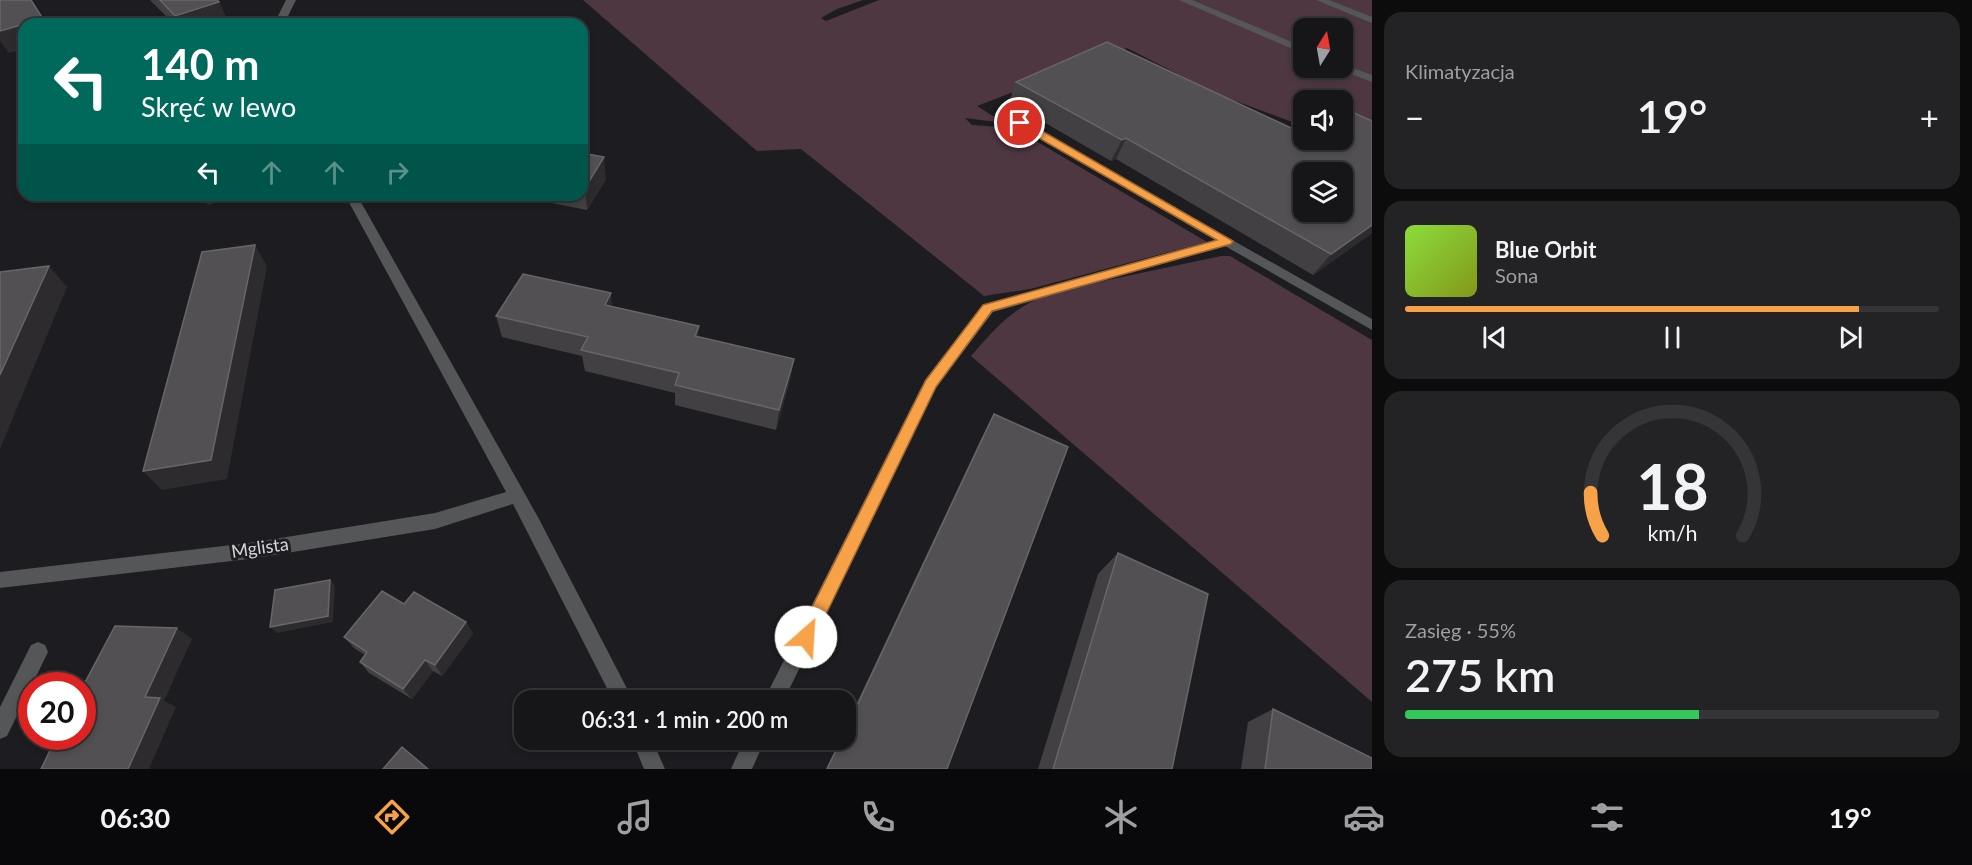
<!DOCTYPE html>
<html lang="pl">
<head>
<meta charset="utf-8">
<style>
  :root { --surface:#161518; --page:#232225; --text:#f1f3f6; --muted:#9e9fa2; --line:#353437; --accent:#f7a148 }
  body { margin:0; font-family:Lato,sans-serif; background:var(--page); color:var(--text); height:100vh; display:flex; flex-direction:column; font-size:22px; white-space:nowrap }
  * { box-sizing:border-box; margin:0 }
  p { font-size:20px; color:var(--muted) }
  .icon { flex:none; width:33px; height:33px; fill:none; stroke:currentColor; stroke-width:2; stroke-linecap:round; stroke-linejoin:round }
  .map { position:relative; flex:1; overflow:hidden }
  .panel { display:flex; flex-direction:column; gap:12px; padding:12px; background:#0c0c0d; width:600px }
  .panel>* { flex:none }
  .top-card { position:absolute; left:18px; top:18px; width:570px; height:183px; border-radius:18px; box-shadow:0 3px 9px #0003,0 0 0 2px var(--line); background:#00695c; color:#fff; overflow:hidden }
  .needle { width:39px; rotate:11deg }
  .controls { position:absolute; left:1293px; top:18px; display:grid; gap:12px }
  .controls a { display:grid; place-items:center; width:60px; height:60px; border-radius:12px; background:var(--surface); box-shadow:0 3px 9px #0003,0 0 0 2px var(--line); font-size:30px }
  .speed { position:absolute; left:18px; top:672px; display:flex; gap:12px; font-size:30px; font-weight:700; text-align:center }
  .speed>* { display:grid; place-content:center; width:78px; height:78px; border-radius:50%; background:var(--surface); box-shadow:0 3px 9px #0003,0 0 0 2px var(--line); line-height:1 }
  .speed .limit { border:9px solid #d22; background:#fff; color:#111 }
  .pin { position:absolute; display:grid; place-items:center; width:51px; height:51px; color:#fff; margin:-26px; border:3px solid #fff; border-radius:50%; box-shadow:0 2px 6px #0007 }
  .me { position:absolute; width:66px; margin:-33px; rotate:26deg; stroke-linejoin:round; filter:drop-shadow(0 0 4px #0008) }
  .turn { display:flex; align-items:center; gap:21px; height:126px; padding:0 24px; font-size:27px }
  .turn .icon { width:78px; height:78px; stroke-width:2.5 }
  .turn b { display:block; font-size:42px; line-height:51px }
  .lanes { display:flex; align-items:center; height:57px; padding:0 24px; background:#0003; justify-content:center; gap:30px; direction:ltr }
  .lanes .off { opacity:.35 }
  .big { font-size:45px; font-weight:600; line-height:1.1 }
  .panel .tile { flex:1; display:flex; flex-direction:column; justify-content:center; gap:9px; min-width:0; padding:0 21px; border-radius:18px; background:var(--page) }
  .panel .dial { align-items:center; gap:0 }
  .dial svg { height:156px; overflow:visible; fill:none; stroke:var(--line); stroke-width:7; stroke-linecap:round; text-anchor:middle }
  .dial text { fill:var(--text); stroke:none }
  .song { display:flex; align-items:center; gap:18px }
  .cover { width:72px; height:72px; border-radius:9px; background:linear-gradient(135deg,hsl(90 70% 55%),hsl(70 70% 35%)) }
  .played { height:6px; border-radius:3px; background:linear-gradient(90deg,var(--accent) 85%,var(--line) 85%) }
  .keys { display:flex; justify-content:space-around; direction:ltr }
  .heat { display:flex; justify-content:space-between; align-items:center; font-size:33px; direction:ltr }
  .charge { height:9px; border-radius:4px; background:linear-gradient(90deg,#34c759 55%,var(--line) 0) }
  .trip { position:absolute; left:514px; top:690px; width:342px; height:60px; border-radius:18px; background:var(--surface); box-shadow:0 3px 9px #0003,0 0 0 2px var(--line); font-weight:600; line-height:60px; text-align:center }
  .tabs { display:flex; height:96px; justify-content:space-around; align-items:center; background:#09080a; color:var(--muted) }
  .tabs .icon { width:42px; height:42px }
  .tabs .on { color:var(--accent) }
  .tabs b { font-size:27px; color:var(--text) }
  main { display:flex; flex:1; min-height:0 }
  .map>svg:first-child { display:block }
  .green { fill:#4e3741; fill-rule:evenodd }
  .lines { fill:none; stroke-linecap:round; stroke-linejoin:round }
  .minor { fill:#555658; fill-rule:evenodd }
  .wall { fill:#434043 }
  .shaded-wall { fill:#2d2b2e }
  .building { fill:#535053; stroke:#686568; stroke-width:1.5; fill-rule:evenodd }
  .route { fill:#f7a148; stroke:#a1692f; stroke-width:1.5 }
  .labels { text-anchor:middle; stroke-width:6; stroke-linejoin:round; paint-order:stroke }
  .street-label { font-size:18px; fill:#d7d6d9; stroke:#1d1c20 }
</style>
</head>
<body>
<main>
<div class="map">
<svg width="1372" height="769" viewBox="0 0 1372 769">
  <rect width="100%" height="100%" fill="#1d1c20"/>
  <g class="green">
    <path d="M583 0H863L837 9 821 18 826 21 879 0H1372V147L1343 137 1342 100H1304L1303 126 1217 94 1127 48 977 106 1004 123 965 118 972 125 1014 128 1207 242 1030 289 984 296 801 149 757 151ZM1304 28H1342V68H1304Z"/>
    <path d="M1221 256H1230L1372 340V702L971 356C1000 323 1013 307 1056 291Z"/>
  </g>
  <g class="lines">
    <g class="minor">
      <polygon points="286,0 296,0 284,24 274,24"/>
      <polygon points="1179,0 1192,0 1304,47 1304,54"/>
      <polygon points="1316,0 1329,0 1372,17 1372,23"/>
      <polygon points="1342,64 1372,75 1372,82 1338,69 1337,68 1342,68"/>
      <polygon points="1020,120 1372,319 1372,330 1225,246 993,312 936,387 784,700 764,700 925,380 983,305 1215,240 1016,125 1015,123"/>
      <polygon points="345,195 357,195 539,519 633,700 613,700 513,504 435,529 249,559 0,588 0,572 249,543 435,513 506,492"/>
      <polygon points="38,642 45,645 48,652 7,736 0,739 0,707 31,645"/>
      <polygon points="632,740 652,740 665,769 644,769"/>
      <polygon points="744,740 765,740 752,769 731,769"/>
    </g>
  </g>
  <g class="wall">
    <polygon points="150,0 217,0 219,2 228,22 222,24 174,24"/>
    <polygon points="1016,82 1304,140 1372,233 1313,275 1116,159 1111,161 1009,102"/>
    <polygon points="582,153 606,179 587,210 512,195 582,195"/>
    <polygon points="612,307 699,337 794,359 790,380 776,430 675,405 675,393 585,371 582,356 502,337 496,316"/>
    <polygon points="994,414 947,769 826,769 840,740 846,740 846,726 981,439"/>
    <polygon points="1118,553 1172,769 1038,769 1098,574"/>
    <polygon points="404,604 466,622 473,634 442,676 433,671 412,699 369,673 360,662 365,655 354,648 344,637"/>
    <polygon points="1273,709 1372,769 1241,769 1248,722"/>
  </g>
  <g class="shaded-wall">
    <polygon points="31,0 32,0 47,24 26,24"/>
    <polygon points="219,2 228,22 222,24 180,24 175,16"/>
    <polygon points="24,25 24,49 9,53 0,41 0,31"/>
    <polygon points="1126,138 1116,159 1111,161 1122,140"/>
    <polygon points="604,157 606,179 587,210 585,188"/>
    <polygon points="202,195 244,195 208,205"/>
    <polygon points="1372,225 1372,233 1313,275 1331,254"/>
    <polygon points="255,245 267,266 227,479 162,490 143,471"/>
    <polygon points="49,266 67,287 0,449 0,375"/>
    <polygon points="611,293 613,315 605,305"/>
    <polygon points="699,326 698,347 695,336"/>
    <polygon points="794,359 790,380 776,430 779,410"/>
    <polygon points="330,580 335,586 333,622 277,633 270,627"/>
    <polygon points="466,622 473,634 442,676 435,665"/>
    <polygon points="177,628 192,639 164,701 176,707 149,769 128,769 145,697"/>
    <polygon points="425,660 433,671 412,699 403,689"/>
  </g>
  <g class="building">
    <polygon points="0,0 31,0 43,19 0,31"/>
    <polygon points="160,0 217,0 219,2 175,16"/>
    <path d="M1107 42 1304 134V140H1342V116L1350 111 1372 121V225L1331 254 1126 138 1122 140 1016 82ZM1304 172H1342V212H1304Z"/>
    <polygon points="582,153 604,157 585,188 582,188"/>
    <polygon points="255,245 211,460 143,471 202,252"/>
    <polygon points="49,266 0,375 0,272"/>
    <polygon points="523,274 611,293 605,305 699,326 695,336 794,359 779,410 675,385 679,373 581,350 588,337 496,316"/>
    <polygon points="994,414 1068,447 947,769 827,769 841,740 846,740 846,729"/>
    <polygon points="1118,553 1208,594 1172,769 1053,769"/>
    <polygon points="330,580 328,616 270,627 275,590"/>
    <polygon points="382,591 404,604 414,592 466,622 435,665 425,660 403,689 360,662 367,652 344,637"/>
    <polygon points="115,626 177,628 145,697 160,698 128,769 41,769 57,736 82,736 82,688"/>
    <polygon points="1273,709 1372,758 1372,769 1265,769"/>
    <polygon points="402,747 428,769 383,769"/>
  </g>
  <polygon class="route" points="1016,120 1023,120 1233,241 1231,244 992,311 936,387 812,643 806,646 800,643 797,637 800,631 926,380 983,305 1217,240 1016,125"/>
  <g class="labels">
    <g class="street-label">
      <text transform="translate(260 548) rotate(-8)" y="6">Mglista</text>
    </g>
  </g>
</svg>
<div class="controls">
<a><svg class="needle" viewBox="-14 -14 28 28"><path d="M0-13l5 13h-10z" fill="#e53935"/><path d="M0 13l5-13h-10z" fill="#9e9fa2"/></svg></a>
<a><svg class="icon" aria-label="sound" viewBox="0 0 24 24"><path d="M4 9h4l5-4v14l-5-4H4zM17 9q2 3 0 6"/></svg></a>
<a><svg class="icon" aria-label="layers" viewBox="0 0 24 24"><path d="M12 4l9 5-9 5-9-5zM3 14l9 5 9-5"/></svg></a>
</div>
<div class="speed"><div class="limit">20</div></div>
<div class="pin" style="left:1020px;top:123px;background:#d93025"><svg class="icon" aria-label="arrive" viewBox="0 0 24 24"><path d="M6 21V4h12l-3 4 3 4H6"/></svg></div>
<svg class="me" style="left:806px;top:637px" viewBox="-20 -20 40 40"><circle r="19" fill="#fff"/><path d="M0-13L10 11 0 6-10 11z" fill="#f7a148"/></svg>
<div class="trip">06:31 · 1 min · 200 m</div>
<div class="top-card">
<div class="turn"><svg class="icon" aria-label="left" viewBox="0 0 24 24"><path d="M17 20v-9H6M10 6l-5 5 5 5"/></svg><div><b>140 m</b>Skręć w lewo</div></div>
<div class="lanes"><svg class="icon" aria-label="left" viewBox="0 0 24 24"><path d="M17 20v-9H6M10 6l-5 5 5 5"/></svg><svg class="icon off" aria-label="ahead" viewBox="0 0 24 24"><path d="M12 20V5M6 11l6-6 6 6"/></svg><svg class="icon off" aria-label="ahead" viewBox="0 0 24 24"><path d="M12 20V5M6 11l6-6 6 6"/></svg><svg class="icon off" aria-label="right" viewBox="0 0 24 24"><path d="M7 20v-9h11M14 6l5 5-5 5"/></svg></div>
</div>
</div>
<section class="panel">
<div class="tile"><p>Klimatyzacja</p>
<div class="heat"><a>−</a><b class="big">19°</b><a>+</a></div>
</div>
<div class="tile">
<div class="song"><i class="cover"></i><div><b>Blue Orbit</b><p>Sona</p></div></div>
<div class="played"></div>
<div class="keys"><svg class="icon" aria-label="previous" viewBox="0 0 24 24"><path d="M18 5L8 12l10 7zM5 5v14"/></svg><svg class="icon" aria-label="pause" viewBox="0 0 24 24"><path d="M8 5v14M16 5v14"/></svg><svg class="icon" aria-label="next" viewBox="0 0 24 24"><path d="M6 5l10 7-10 7zM19 5v14"/></svg></div>
</div>
<div class="tile dial"><svg viewBox="0 0 100 80">
<path d="M14 69A42 42 0 1 1 86 69"/>
<path d="M14 69A42 42 0 0 1 8 47" stroke="#f7a148"/>
<text x="50" y="56" font-size="32" font-weight="700">18</text>
<text x="50" y="72" font-size="11">km/h</text>
</svg></div>
<div class="tile"><p>Zasięg · 55%</p><b class="big">275 km</b><div class="charge"></div></div>
</section>
</main>
<nav class="tabs">
<b>06:30</b>
<svg class="icon on" aria-label="directions" viewBox="0 0 24 24"><path d="M12 3l9 9-9 9-9-9zM9 14v-3h6M13 9l2 2-2 2"/></svg>
<svg class="icon" aria-label="music" viewBox="0 0 24 24"><path d="M9 18V5l10-2v13"/><circle cx="6" cy="18" r="3"/><circle cx="16" cy="16" r="3"/></svg>
<svg class="icon" aria-label="phone" viewBox="0 0 24 24"><path d="M5 4h4l2 5-3 2q2 4 5 5l2-3 5 2v4C11 20 4 13 5 4z"/></svg>
<svg class="icon" aria-label="climate" viewBox="0 0 24 24"><path d="M12 3v18M4 7l16 10M4 17L20 7"/></svg>
<svg class="icon" aria-label="car" viewBox="0 0 24 24"><path d="M5 17H2v-5l4-1 3-4h7l3 4 3 1v5h-3M9 17h6M6 11h13"/><circle cx="7" cy="17" r="2"/><circle cx="17" cy="17" r="2"/></svg>
<svg class="icon" aria-label="filters" viewBox="0 0 24 24"><path d="M4 7h16M4 17h16"/><circle cx="9" cy="7" r="2"/><circle cx="15" cy="17" r="2"/></svg>
<b>19°</b>
</nav>
</body>
</html>
